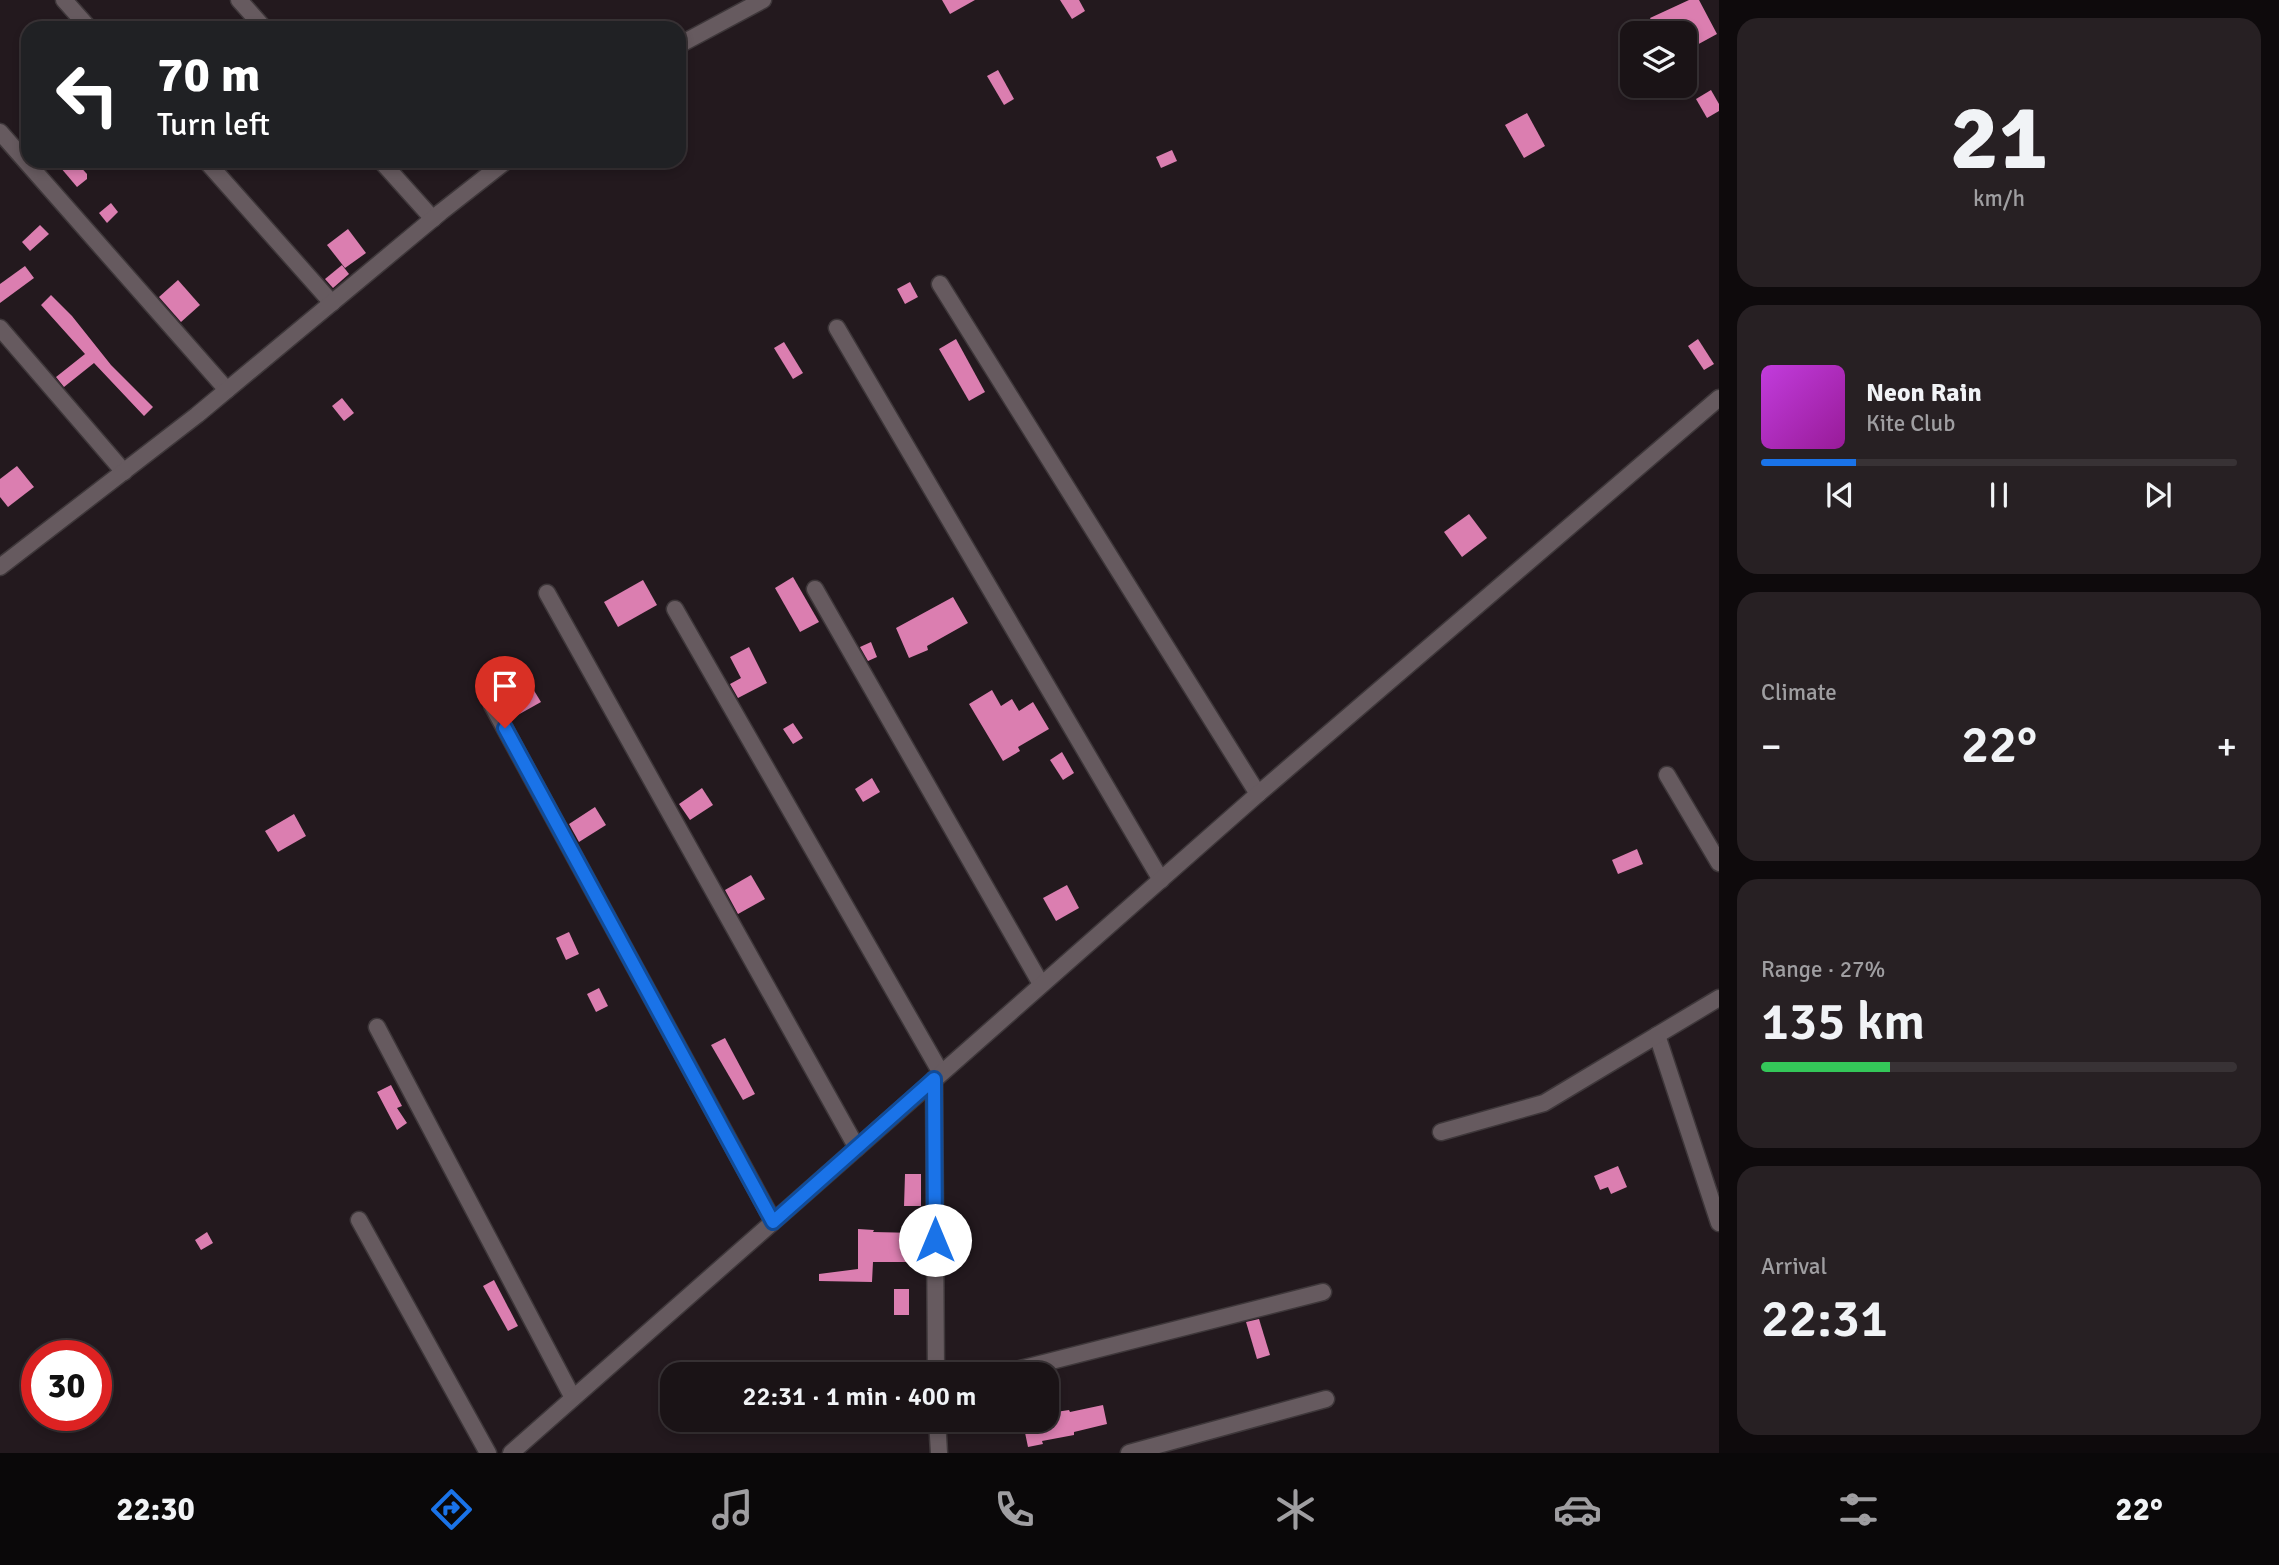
<!DOCTYPE html>
<html lang="en">
<head>
<meta charset="utf-8">
<style>
  :root { --surface:#1a1316; --page:#272023; --text:#f1f3f6; --muted:#9f9ea1; --line:#383235; --accent:#1a73e8 }
  body { margin:0; font-family:Signika,sans-serif; background:var(--page); color:var(--text); height:100vh; display:flex; flex-direction:column; font-size:26px; white-space:nowrap }
  * { box-sizing:border-box; margin:0 }
  p { font-size:23px; color:var(--muted) }
  .icon { flex:none; width:38px; height:38px; fill:none; stroke:currentColor; stroke-width:2; stroke-linecap:round; stroke-linejoin:round }
  .map { position:relative; flex:1; overflow:hidden }
  .side { display:flex; flex-direction:column; gap:18px; padding:18px; background:#0e0a0c; width:560px }
  .side>* { flex:none }
  .hud { position:absolute; left:21px; top:21px; width:665px; height:147px; border-radius:21px; box-shadow:0 4px 10px #0003,0 0 0 2px var(--line); background:#202124; color:#fff; overflow:hidden }
  .fabs { position:absolute; left:1620px; top:21px; display:grid; gap:14px }
  .fabs a { display:grid; place-items:center; width:77px; height:77px; border-radius:14px; background:var(--surface); box-shadow:0 4px 10px #0003,0 0 0 2px var(--line); font-size:35px }
  .speed { position:absolute; left:21px; top:1340px; display:flex; gap:14px; font-size:35px; font-weight:700; text-align:center }
  .speed>* { display:grid; place-content:center; width:91px; height:91px; border-radius:50%; background:var(--surface); box-shadow:0 4px 10px #0003,0 0 0 2px var(--line); line-height:1 }
  .speed .limit { border:10px solid #d22; background:#fff; color:#111 }
  .pin { position:absolute; display:grid; place-items:center; width:60px; height:60px; color:#fff; margin:-72px -30px; border-radius:50% 50% 50% 0; rotate:-45deg; box-shadow:0 0 7px #0007 }
  .pin .icon { rotate:45deg }
  .me { position:absolute; width:77px; margin:-38px; rotate:0deg; stroke-linejoin:round; filter:drop-shadow(0 0 5px #0008) }
  .turn { display:flex; align-items:center; gap:24px; height:147px; padding:0 21px; font-size:32px }
  .turn .icon { width:91px; height:91px; stroke-width:2.5 }
  .turn b { display:block; font-size:49px; line-height:60px }
  .big { font-size:52px; font-weight:600; line-height:1.1 }
  .side .card { flex:1; display:flex; flex-direction:column; justify-content:center; gap:10px; min-width:0; padding:0 24px; border-radius:21px; background:var(--page) }
  .side .dial { align-items:center; gap:0 }
  .dial b { font-size:91px; line-height:1 }
  .song { display:flex; align-items:center; gap:21px }
  .cover { width:84px; height:84px; border-radius:10px; background:linear-gradient(135deg,hsl(290 70% 55%),hsl(300 70% 35%)) }
  .played { height:7px; border-radius:4px; background:linear-gradient(90deg,var(--accent) 20%,var(--line) 20%) }
  .keys { display:flex; justify-content:space-around; direction:ltr }
  .heat { display:flex; justify-content:space-between; align-items:center; font-size:38px; direction:ltr }
  .charge { height:10px; border-radius:5px; background:linear-gradient(90deg,#34c759 27%,var(--line) 0) }
  .trip { position:absolute; left:660px; top:1362px; width:399px; height:70px; border-radius:21px; background:var(--surface); box-shadow:0 4px 10px #0003,0 0 0 2px var(--line); font-weight:600; line-height:70px; text-align:center }
  .tab-bar { display:flex; height:112px; justify-content:space-around; align-items:center; background:#0a0809; color:var(--muted) }
  .tab-bar .icon { width:49px; height:49px }
  .tab-bar .current { color:var(--accent) }
  .tab-bar b { font-size:32px; color:var(--text) }
  main { display:flex; flex:1; min-height:0 }
  .map>svg:first-child { display:block }
  .building { fill:#db7eb0 }
  .lines { fill:none; stroke-linecap:round; stroke-linejoin:round }
  .street-casing { stroke:#3e373a; stroke-width:19 }
  .street { stroke:#665a5f; stroke-width:16 }
  .route-casing { stroke:#114b97; stroke-width:18 }
  .route { stroke:#1a73e8; stroke-width:12 }
</style>
</head>
<body>
<main>
<div class="map">
<svg width="1719" height="1453" viewBox="0 0 1719 1453">
  <rect width="100%" height="100%" fill="#23191e"/>
  <g class="building">
    <polygon points="942,0 975,0 950,14"/>
    <polygon points="1060,0 1079,0 1085,11 1072,19"/>
    <polygon points="1689,0 1699,0 1717,34 1695,46 1689,33 1658,33 1650,18"/>
    <polygon points="998,70 1014,99 1004,105 987,76"/>
    <polygon points="1711,90 1719,104 1719,111 1707,118 1696,99"/>
    <polygon points="1527,113 1545,146 1524,158 1505,125"/>
    <polygon points="1172,150 1177,161 1161,168 1156,157"/>
    <polygon points="55,161 75,161 87,174 87,179 77,187"/>
    <polygon points="111,203 118,212 107,223 99,213"/>
    <polygon points="40,225 49,234 30,251 22,242"/>
    <polygon points="348,229 366,253 345,268 327,245"/>
    <polygon points="342,265 349,274 333,288 325,279"/>
    <polygon points="25,266 34,278 0,303 0,284"/>
    <polygon points="178,280 200,305 181,322 159,297"/>
    <polygon points="910,282 918,297 905,304 897,289"/>
    <polygon points="51,295 72,316 111,365 153,407 144,416 94,363 64,387 56,377 85,354 41,305"/>
    <polygon points="956,339 985,392 969,401 939,349"/>
    <polygon points="1698,339 1714,364 1704,370 1688,346"/>
    <polygon points="784,342 803,373 793,379 774,348"/>
    <polygon points="342,398 354,413 344,421 332,406"/>
    <polygon points="17,466 34,487 8,507 0,497 0,479"/>
    <polygon points="1469,514 1487,538 1462,557 1444,532"/>
    <polygon points="793,577 819,622 800,632 775,588"/>
    <polygon points="643,580 657,605 618,627 604,602"/>
    <polygon points="953,597 968,623 927,646 928,650 909,658 896,628"/>
    <polygon points="871,642 877,657 868,661 860,647"/>
    <polygon points="749,647 767,683 738,698 730,684 741,678 730,657"/>
    <polygon points="530,684 541,702 516,716 506,698"/>
    <polygon points="992,690 1001,706 1012,699 1019,711 1033,702 1049,729 1018,747 1020,751 1003,761 969,704"/>
    <polygon points="793,723 803,738 793,744 783,729"/>
    <polygon points="1062,752 1074,773 1063,780 1050,760"/>
    <polygon points="872,778 880,792 863,802 855,789"/>
    <polygon points="702,788 713,805 690,820 679,804"/>
    <polygon points="595,807 606,825 579,842 569,824"/>
    <polygon points="294,814 306,836 278,852 265,831"/>
    <polygon points="1637,849 1643,864 1618,874 1612,860"/>
    <polygon points="751,875 765,899 738,914 725,890"/>
    <polygon points="1067,885 1079,908 1056,921 1043,898"/>
    <polygon points="569,932 579,954 566,960 556,938"/>
    <polygon points="599,988 608,1006 596,1012 587,994"/>
    <polygon points="725,1038 755,1094 743,1100 711,1045"/>
    <polygon points="391,1085 402,1106 397,1108 407,1123 397,1130 377,1092"/>
    <polygon points="1618,1166 1627,1187 1611,1194 1608,1187 1600,1190 1594,1176"/>
    <polygon points="905,1174 921,1174 921,1206 904,1206"/>
    <polygon points="858,1229 874,1230 873,1232 917,1233 917,1245 920,1245 920,1262 873,1262 872,1282 819,1281 819,1274 858,1269"/>
    <polygon points="207,1232 213,1243 201,1250 195,1240"/>
    <polygon points="494,1280 518,1326 508,1331 483,1286"/>
    <rect x="894" y="1289" width="15" height="26"/>
    <polygon points="1259,1319 1270,1355 1257,1359 1246,1322"/>
    <polygon points="1103,1405 1107,1424 1074,1432 1074,1435 1042,1441 1043,1444 1028,1447 1023,1423 1046,1419 1057,1416 1056,1412 1069,1410 1070,1412"/>
  </g>
  <g class="lines">
    <g class="street-casing">
      <g id="street">
        <polyline points="64,0 89,28"/>
        <polyline points="239,0 264,28"/>
        <polyline points="679,45 763,0"/>
        <polyline points="0,132 227,390"/>
        <polyline points="206,161 332,303"/>
        <polyline points="381,161 433,219"/>
        <polyline points="940,284 1258,794"/>
        <polyline points="0,328 124,472"/>
        <polyline points="837,328 1161,880"/>
        <polyline points="0,567 197,415 441,212 506,161"/>
        <polyline points="815,589 1041,984"/>
        <polyline points="547,593 857,1148"/>
        <polyline points="675,609 941,1073"/>
        <polyline points="492,705 773,1221"/>
        <polyline points="1667,775 1719,863"/>
        <polyline points="377,1027 573,1398"/>
        <polyline points="1657,1035 1719,1223"/>
        <polyline points="934,1079 936,1374"/>
        <polyline points="1441,1132 1544,1103 1719,998"/>
        <polyline points="359,1220 488,1453"/>
        <polyline points="1000,1374 1323,1292"/>
        <polyline points="937,1419 939,1453"/>
        <polyline points="511,1453 1258,794 1719,398"/>
        <polyline points="1129,1453 1326,1399"/>
      </g>
    </g>
    <use href="#street" class="street"/>
  </g>
  <g class="lines">
    <g class="route-casing">
      <polyline id="route" points="505,728 773,1222 934,1079 935,1240"/>
    </g>
    <use href="#route" class="route"/>
  </g>
</svg>
<div class="fabs">
<a><svg class="icon" aria-label="layers" viewBox="0 0 24 24"><path d="M12 4l9 5-9 5-9-5zM3 14l9 5 9-5"/></svg></a>
</div>
<div class="speed"><div class="limit">30</div></div>
<div class="pin" style="left:505px;top:728px;background:#d93025"><svg class="icon" aria-label="arrive" viewBox="0 0 24 24"><path d="M6 21V4h12l-3 4 3 4H6"/></svg></div>
<svg class="me" style="left:935px;top:1240px" viewBox="-20 -20 40 40"><circle r="19" fill="#fff"/><path d="M0-13L10 11 0 6-10 11z" fill="#1a73e8"/></svg>
<div class="trip">22:31 · 1 min · 400 m</div>
<div class="hud">
<div class="turn"><svg class="icon" aria-label="left" viewBox="0 0 24 24"><path d="M17 20v-9H6M10 6l-5 5 5 5"/></svg><div><b>70 m</b>Turn left</div></div>
</div>
</div>
<section class="side">
<div class="card dial"><b>21</b><p>km/h</p></div>
<div class="card">
<div class="song"><i class="cover"></i><div><b>Neon Rain</b><p>Kite Club</p></div></div>
<div class="played"></div>
<div class="keys"><svg class="icon" aria-label="previous" viewBox="0 0 24 24"><path d="M18 5L8 12l10 7zM5 5v14"/></svg><svg class="icon" aria-label="pause" viewBox="0 0 24 24"><path d="M8 5v14M16 5v14"/></svg><svg class="icon" aria-label="next" viewBox="0 0 24 24"><path d="M6 5l10 7-10 7zM19 5v14"/></svg></div>
</div>
<div class="card"><p>Climate</p>
<div class="heat"><a>−</a><b class="big">22°</b><a>+</a></div>
</div>
<div class="card"><p>Range · 27%</p><b class="big">135 km</b><div class="charge"></div></div>
<div class="card"><p>Arrival</p><b class="big">22:31</b></div>
</section>
</main>
<nav class="tab-bar">
<b>22:30</b>
<svg class="icon current" aria-label="directions" viewBox="0 0 24 24"><path d="M12 3l9 9-9 9-9-9zM9 14v-3h6M13 9l2 2-2 2"/></svg>
<svg class="icon" aria-label="music" viewBox="0 0 24 24"><path d="M9 18V5l10-2v13"/><circle cx="6" cy="18" r="3"/><circle cx="16" cy="16" r="3"/></svg>
<svg class="icon" aria-label="phone" viewBox="0 0 24 24"><path d="M5 4h4l2 5-3 2q2 4 5 5l2-3 5 2v4C11 20 4 13 5 4z"/></svg>
<svg class="icon" aria-label="climate" viewBox="0 0 24 24"><path d="M12 3v18M4 7l16 10M4 17L20 7"/></svg>
<svg class="icon" aria-label="car" viewBox="0 0 24 24"><path d="M5 17H2v-5l4-1 3-4h7l3 4 3 1v5h-3M9 17h6M6 11h13"/><circle cx="7" cy="17" r="2"/><circle cx="17" cy="17" r="2"/></svg>
<svg class="icon" aria-label="filters" viewBox="0 0 24 24"><path d="M4 7h16M4 17h16"/><circle cx="9" cy="7" r="2"/><circle cx="15" cy="17" r="2"/></svg>
<b>22°</b>
</nav>
</body>
</html>
